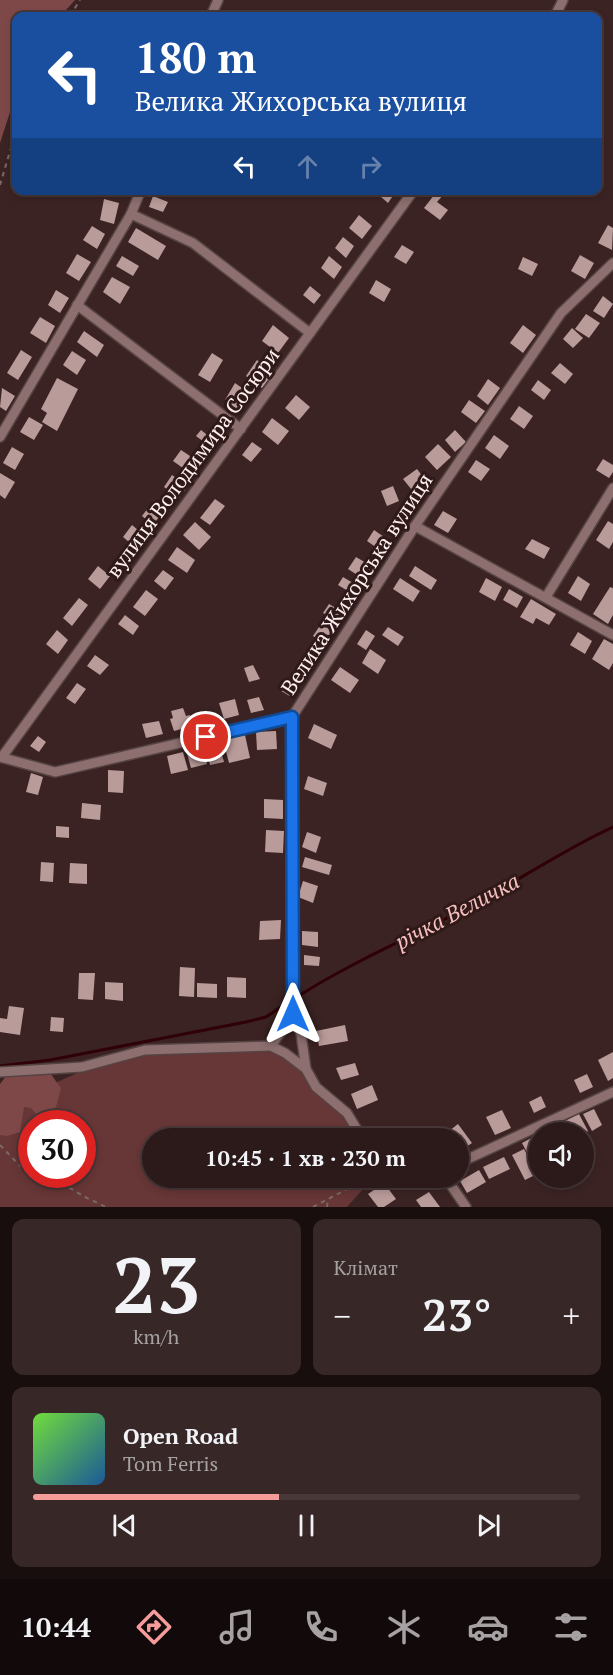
<!DOCTYPE html>
<html lang="uk">
<head>
<meta charset="utf-8">
<style>
  :root { --surface:#2c1a1a; --page:#382727; --text:#f1f3f6; --muted:#a6a1a2; --line:#483839; --accent:#f59b9a }
  body { margin:0; font-family:"PT Serif",serif; background:var(--page); color:var(--text); height:100vh; display:flex; flex-direction:column; font-size:22px; white-space:nowrap }
  * { box-sizing:border-box; margin:0 }
  p { font-size:20px; color:var(--muted) }
  .icon { flex:none; width:33px; height:33px; fill:none; stroke:currentColor; stroke-width:2; stroke-linecap:round; stroke-linejoin:round }
  .map { position:relative; height:1207px; overflow:hidden }
  .sheet { display:flex; flex-direction:column; gap:12px; padding:12px; background:#180e0e; flex:1 }
  .sheet>* { flex:none }
  .guide { position:absolute; left:12px; top:12px; width:590px; height:183px; border-radius:12px; box-shadow:0 3px 9px #0003,0 0 0 2px var(--line); background:#1a4fa0; color:#fff; overflow:hidden }
  .fabs { position:absolute; left:528px; top:1122px; display:grid; gap:12px }
  .fabs a { display:grid; place-items:center; width:66px; height:66px; border-radius:50%; background:var(--surface); box-shadow:0 3px 9px #0003,0 0 0 2px var(--line); font-size:30px }
  .speed { position:absolute; left:18px; top:1110px; display:flex; gap:12px; font-size:30px; font-weight:700; text-align:center }
  .speed>* { display:grid; place-content:center; width:78px; height:78px; border-radius:50%; background:var(--surface); box-shadow:0 3px 9px #0003,0 0 0 2px var(--line); line-height:1 }
  .speed .limit { border:9px solid #d22; background:#fff; color:#111 }
  .pin { position:absolute; display:grid; place-items:center; width:51px; height:51px; color:#fff; margin:-26px; border:3px solid #fff; border-radius:50%; box-shadow:0 2px 6px #0007 }
  .me { position:absolute; width:66px; margin:-33px; rotate:0deg; stroke-linejoin:round; filter:drop-shadow(0 0 4px #0008) }
  .turn { display:flex; align-items:center; gap:21px; height:126px; padding:0 24px; font-size:27px }
  .turn .icon { width:78px; height:78px; stroke-width:2.5 }
  .turn b { display:block; font-size:42px; line-height:51px }
  .lanes { display:flex; align-items:center; height:57px; padding:0 24px; background:#0003; justify-content:center; gap:30px; direction:ltr }
  .lanes .off { opacity:.35 }
  .big { font-size:45px; font-weight:600; line-height:1.1 }
  .sheet .widget { flex:1; display:flex; flex-direction:column; justify-content:center; gap:9px; min-width:0; padding:0 21px; border-radius:12px; background:var(--page) }
  .sheet .dial { align-items:center; gap:0 }
  .dial b { font-size:78px; line-height:1 }
  .song { display:flex; align-items:center; gap:18px }
  .cover { width:72px; height:72px; border-radius:9px; background:linear-gradient(135deg,hsl(100 70% 55%),hsl(210 70% 35%)) }
  .played { height:6px; border-radius:3px; background:linear-gradient(90deg,var(--accent) 45%,var(--line) 45%) }
  .keys { display:flex; justify-content:space-around; direction:ltr }
  .heat { display:flex; justify-content:space-between; align-items:center; font-size:33px; direction:ltr }
  .sheet .tiles { flex:1; display:grid; gap:12px; grid-template-columns:1fr 1fr }
  .widget:last-child { grid-column:span 2 }
  .trip { position:absolute; left:142px; top:1128px; width:327px; height:60px; border-radius:30px; background:var(--surface); box-shadow:0 3px 9px #0003,0 0 0 2px var(--line); font-weight:600; line-height:60px; text-align:center }
  .menu { display:flex; height:96px; justify-content:space-around; align-items:center; background:#120a0a; color:var(--muted) }
  .menu .icon { width:42px; height:42px }
  .menu .on { color:var(--accent) }
  .menu b { font-size:27px; color:var(--text) }
  .map>svg:first-child { display:block }
  .green { fill:#673636; fill-rule:evenodd }
  .forest { fill:#7f4848 }
  .lines { fill:none; stroke-linecap:round; stroke-linejoin:round }
  .stream { stroke:#2f0106; stroke-width:3 }
  .building { fill:#b99b9a }
  .minor-casing { stroke:#564343; stroke-width:12 }
  .path { stroke:#7b6767; stroke-width:2; stroke-dasharray:4.5 4.5; stroke-linecap:butt }
  .minor { stroke:#8c6f6e; stroke-width:9 }
  .route-casing { stroke:#114b97; stroke-width:15 }
  .route { stroke:#1a73e8; stroke-width:10 }
  .labels { text-anchor:middle; stroke-width:6; stroke-linejoin:round; paint-order:stroke }
  .street-label { font-size:21px; fill:#fff1f1; stroke:#301a19 }
  .water-label { font-size:22px; font-style:italic; fill:#f7c0be; stroke:#301a19 }
</style>
</head>
<body>
<div class="map">
<svg width="613" height="1207" viewBox="0 0 613 1207">
  <rect width="100%" height="100%" fill="#3b2323"/>
  <path class="green" d="M264 1046 306 1069 331 1099 356 1138H153V1178H373L347 1207H0V1124L34 1092 89 1068 145 1050ZM32 1124H82V1174H32Z"/>
  <g class="forest">
    <polygon points="0,0 75,0 66,10 63,16 16,16 16,100 12,106 0,143"/>
    <polygon points="50,1073 61,1088 56,1107 40,1119 31,1108 24,1107 20,1132 7,1136 0,1135 0,1084 7,1075"/>
  </g>
  <g class="lines">
    <g class="stream">
      <path d="M300 995C351 963 406 939 459 912 511 886 560 851 613 827"/>
      <polyline points="0,1066 50,1060 246,1022 266,1017 284,1005"/>
    </g>
  </g>
  <g class="building">
    <polygon points="373,190 397,190 388,203"/>
    <polygon points="438,190 445,193 437,202 448,210 440,220 424,208"/>
    <polygon points="153,196 168,202 163,212 149,207"/>
    <polygon points="104,199 119,203 114,224 100,220"/>
    <polygon points="359,215 372,226 362,239 349,228"/>
    <polygon points="608,225 613,228 612,250 598,243"/>
    <polygon points="92,226 105,234 97,249 83,240"/>
    <polygon points="136,228 166,246 158,260 128,242"/>
    <polygon points="343,237 354,246 346,258 335,248"/>
    <polygon points="402,245 414,252 406,264 394,257"/>
    <polygon points="77,254 91,262 79,281 66,273"/>
    <polygon points="580,255 594,263 585,279 571,271"/>
    <polygon points="122,256 139,266 133,276 116,266"/>
    <polygon points="329,256 342,267 334,279 321,268"/>
    <polygon points="523,257 538,264 532,276 518,269"/>
    <polygon points="112,277 130,287 120,304 103,292"/>
    <polygon points="376,280 391,289 384,302 369,293"/>
    <polygon points="310,286 321,295 314,304 303,295"/>
    <polygon points="56,290 69,298 60,313 48,305"/>
    <polygon points="603,296 613,304 604,318 593,311"/>
    <polygon points="586,314 600,323 589,338 575,329"/>
    <polygon points="40,317 55,326 46,343 30,333"/>
    <polygon points="273,325 289,338 278,353 262,341"/>
    <polygon points="523,325 536,335 523,353 510,343"/>
    <polygon points="572,328 583,338 573,348 563,339"/>
    <polygon points="84,331 104,345 97,357 77,342"/>
    <polygon points="21,350 32,357 18,380 7,373"/>
    <polygon points="72,351 86,360 77,375 63,365"/>
    <polygon points="212,353 223,360 210,382 198,375"/>
    <polygon points="257,360 273,373 262,388 246,376"/>
    <polygon points="560,363 573,374 565,384 551,373"/>
    <polygon points="57,378 78,389 57,431 42,422 47,413 41,409"/>
    <polygon points="488,379 500,388 488,405 477,396"/>
    <polygon points="538,380 551,390 544,400 531,390"/>
    <polygon points="235,383 249,393 238,410 225,400"/>
    <polygon points="2,388 15,396 6,411 0,407"/>
    <polygon points="296,395 310,407 299,420 285,408"/>
    <polygon points="469,400 485,411 476,423 461,412"/>
    <polygon points="519,406 533,416 524,429 510,419"/>
    <polygon points="29,417 43,425 34,440 20,432"/>
    <polygon points="272,418 289,431 278,445 262,432"/>
    <polygon points="201,430 216,442 212,448 196,436"/>
    <polygon points="455,430 466,442 455,452 445,440"/>
    <polygon points="494,435 509,446 500,459 485,448"/>
    <polygon points="252,442 262,449 251,462 242,455"/>
    <polygon points="438,444 451,457 437,470 425,457"/>
    <polygon points="12,447 24,454 15,470 3,463"/>
    <polygon points="181,450 202,464 194,476 173,461"/>
    <polygon points="603,459 613,465 613,472 609,478 596,470"/>
    <polygon points="476,460 490,469 481,481 468,472"/>
    <polygon points="417,469 429,485 416,495 403,479"/>
    <polygon points="0,473 15,482 5,499 0,495"/>
    <polygon points="172,475 188,486 179,498 164,487"/>
    <polygon points="393,486 399,501 387,506 381,491"/>
    <polygon points="215,499 225,506 210,525 200,518"/>
    <polygon points="154,500 165,509 153,525 142,516"/>
    <polygon points="443,511 457,519 448,533 434,525"/>
    <polygon points="608,521 613,524 613,542 609,549 596,540"/>
    <polygon points="195,522 211,537 199,550 183,535"/>
    <polygon points="132,525 145,536 136,548 123,537"/>
    <polygon points="374,530 387,539 380,550 367,541"/>
    <polygon points="532,539 550,548 544,559 525,549"/>
    <polygon points="177,547 195,560 187,573 168,560"/>
    <polygon points="356,557 373,567 365,580 348,569"/>
    <polygon points="98,566 110,576 100,589 88,579"/>
    <polygon points="415,566 437,580 431,590 409,576"/>
    <polygon points="163,570 174,578 165,590 154,581"/>
    <polygon points="578,576 590,584 581,601 568,593"/>
    <polygon points="343,577 358,586 353,594 338,585"/>
    <polygon points="400,578 420,591 413,602 393,589"/>
    <polygon points="486,578 502,587 495,601 479,592"/>
    <polygon points="610,587 613,588 613,615 608,624 593,614"/>
    <polygon points="509,589 523,597 517,608 503,600"/>
    <polygon points="146,590 158,599 145,616 133,607"/>
    <polygon points="79,598 88,605 72,626 63,618"/>
    <polygon points="531,599 556,614 549,625 536,618 533,624 520,617"/>
    <polygon points="329,604 344,613 338,622 323,613"/>
    <polygon points="125,615 139,626 133,635 118,624"/>
    <polygon points="321,624 332,631 324,643 313,636"/>
    <polygon points="388,627 404,637 398,646 382,635"/>
    <polygon points="57,630 68,640 58,654 46,644"/>
    <polygon points="366,630 375,636 366,650 357,644"/>
    <polygon points="578,632 592,641 585,654 570,645"/>
    <polygon points="604,639 613,644 613,663 609,670 592,659"/>
    <polygon points="370,649 386,660 378,674 362,663"/>
    <polygon points="95,655 109,665 100,675 87,666"/>
    <polygon points="253,665 260,679 249,682 244,668"/>
    <polygon points="340,667 359,680 350,693 331,680"/>
    <polygon points="286,678 300,687 293,698 278,689"/>
    <polygon points="77,683 86,689 75,704 66,698"/>
    <polygon points="259,697 264,710 251,713 247,700"/>
    <polygon points="235,699 239,715 224,719 219,703"/>
    <polygon points="183,708 186,716 190,715 193,726 174,731 170,719 173,718 171,711"/>
    <polygon points="159,721 163,734 146,738 142,724"/>
    <polygon points="314,724 337,735 331,749 308,738"/>
    <polygon points="276,731 277,749 257,750 256,732"/>
    <polygon points="245,735 250,758 229,763 223,740"/>
    <polygon points="38,736 46,742 39,752 30,746"/>
    <polygon points="220,748 224,762 210,765 207,751"/>
    <polygon points="204,749 207,764 191,768 187,753"/>
    <polygon points="183,752 188,770 171,774 167,756"/>
    <polygon points="108,770 124,771 123,793 108,792"/>
    <polygon points="31,773 43,777 38,795 26,792"/>
    <polygon points="308,776 327,783 323,796 304,789"/>
    <polygon points="264,799 283,800 283,819 264,818"/>
    <polygon points="82,803 101,805 100,820 81,818"/>
    <polygon points="56,826 69,827 69,838 56,837"/>
    <polygon points="266,830 284,831 283,853 265,852"/>
    <polygon points="307,832 321,837 316,853 302,847"/>
    <polygon points="305,857 332,865 329,875 302,867"/>
    <polygon points="41,862 54,863 53,882 40,881"/>
    <polygon points="70,863 87,864 87,884 69,883"/>
    <polygon points="303,881 318,886 313,903 298,897"/>
    <polygon points="281,920 280,939 259,940 260,921"/>
    <polygon points="302,931 318,932 318,947 302,945"/>
    <polygon points="304,955 320,957 319,966 304,965"/>
    <polygon points="180,967 195,968 194,997 179,996"/>
    <polygon points="79,973 95,973 93,1000 78,999"/>
    <polygon points="227,977 246,978 246,998 227,997"/>
    <polygon points="105,982 123,983 123,1001 105,999"/>
    <polygon points="197,983 217,984 217,998 197,997"/>
    <polygon points="9,1006 24,1008 20,1035 0,1032 0,1018 7,1019"/>
    <polygon points="51,1017 64,1018 63,1032 50,1031"/>
    <polygon points="345,1025 348,1041 319,1046 316,1031"/>
    <polygon points="613,1052 613,1078 608,1081 598,1060"/>
    <polygon points="355,1063 359,1075 341,1080 336,1068"/>
    <polygon points="587,1074 593,1087 580,1093 574,1080"/>
    <polygon points="372,1085 378,1100 357,1109 351,1094"/>
    <polygon points="541,1096 546,1107 534,1113 529,1102"/>
    <polygon points="594,1109 602,1125 592,1131 583,1114"/>
    <polygon points="502,1110 511,1128 495,1135 486,1117"/>
    <polygon points="579,1114 588,1131 584,1134 571,1132 565,1121"/>
    <polygon points="458,1124 472,1143 462,1150 459,1146 459,1138 454,1138 449,1131"/>
    <polygon points="535,1136 538,1144 538,1156 531,1160 522,1143"/>
    <polygon points="524,1149 537,1174 525,1180 512,1155"/>
    <polygon points="504,1157 510,1169 489,1179 483,1167"/>
    <polygon points="479,1170 486,1182 467,1193 460,1181"/>
    <polygon points="384,1183 396,1199 384,1207 378,1207 368,1194"/>
    <polygon points="429,1192 440,1207 421,1207 416,1200"/>
  </g>
  <g class="lines">
    <g class="minor-casing">
      <g id="minor">
        <polyline points="211,16 218,0"/>
        <polyline points="555,16 563,0"/>
        <polyline points="131,214 193,243 310,333"/>
        <polyline points="77,305 241,429"/>
        <polyline points="0,437 131,214 141,190"/>
        <polyline points="415,526 613,635"/>
        <polyline points="546,597 613,488"/>
        <polyline points="292,717 293,1014 301,1034 306,1069 316,1087 347,1113 362,1138"/>
        <polyline points="0,757 55,772 292,717 415,526 561,313 613,263"/>
        <polyline points="2,757 414,190"/>
        <polyline points="271,1046 285,1053 306,1069"/>
        <polyline points="0,1072 82,1067 145,1050 271,1046 293,1014"/>
        <polyline points="459,1163 613,1092"/>
        <polyline points="390,1178 406,1183 423,1178"/>
        <polyline points="446,1178 466,1207"/>
      </g>
    </g>
    <g class="path">
      <polyline points="70,16 80,0"/>
      <polyline points="0,185 16,131"/>
      <polyline points="0,1145 20,1166 32,1169"/>
      <polyline points="46,1174 85,1197 106,1207"/>
      <polyline points="313,1207 368,1178"/>
      <polyline points="327,1207 328,1199"/>
    </g>
    <use href="#minor" class="minor"/>
  </g>
  <g class="lines">
    <g class="route-casing">
      <polyline id="route" points="206,737 292,717 293,1014"/>
    </g>
    <use href="#route" class="route"/>
  </g>
  <g class="labels">
    <g class="street-label">
      <text transform="translate(193 463) rotate(-54)" y="7">вулиця Володимира Сосюри</text>
      <text transform="translate(357 584) rotate(-57)" y="7">Велика Жихорська вулиця</text>
    </g>
    <g class="water-label">
      <text transform="translate(457 911) rotate(-28)" y="8">річка Величка</text>
    </g>
  </g>
</svg>
<div class="fabs">
<a><svg class="icon" aria-label="sound" viewBox="0 0 24 24"><path d="M4 9h4l5-4v14l-5-4H4zM17 9q2 3 0 6"/></svg></a>
</div>
<div class="speed"><div class="limit">30</div></div>
<div class="pin" style="left:206px;top:737px;background:#d93025"><svg class="icon" aria-label="arrive" viewBox="0 0 24 24"><path d="M6 21V4h12l-3 4 3 4H6"/></svg></div>
<svg class="me" style="left:293px;top:1014px" viewBox="-20 -20 40 40"><path d="M0-17L14 15 0 8-14 15z" fill="#1a73e8" stroke="#fff" stroke-width="4"/></svg>
<div class="trip">10:45 · 1 хв · 230 m</div>
<div class="guide">
<div class="turn"><svg class="icon" aria-label="left" viewBox="0 0 24 24"><path d="M17 20v-9H6M10 6l-5 5 5 5"/></svg><div><b>180 m</b>Велика Жихорська вулиця</div></div>
<div class="lanes"><svg class="icon" aria-label="left" viewBox="0 0 24 24"><path d="M17 20v-9H6M10 6l-5 5 5 5"/></svg><svg class="icon off" aria-label="ahead" viewBox="0 0 24 24"><path d="M12 20V5M6 11l6-6 6 6"/></svg><svg class="icon off" aria-label="right" viewBox="0 0 24 24"><path d="M7 20v-9h11M14 6l5 5-5 5"/></svg></div>
</div>
</div>
<section class="sheet">
<div class="tiles">
<div class="widget dial"><b>23</b><p>km/h</p></div>
<div class="widget"><p>Клімат</p>
<div class="heat"><a>−</a><b class="big">23°</b><a>+</a></div>
</div>
<div class="widget">
<div class="song"><i class="cover"></i><div><b>Open Road</b><p>Tom Ferris</p></div></div>
<div class="played"></div>
<div class="keys"><svg class="icon" aria-label="previous" viewBox="0 0 24 24"><path d="M18 5L8 12l10 7zM5 5v14"/></svg><svg class="icon" aria-label="pause" viewBox="0 0 24 24"><path d="M8 5v14M16 5v14"/></svg><svg class="icon" aria-label="next" viewBox="0 0 24 24"><path d="M6 5l10 7-10 7zM19 5v14"/></svg></div>
</div>
</div>
</section>
<nav class="menu">
<b>10:44</b>
<svg class="icon on" aria-label="directions" viewBox="0 0 24 24"><path d="M12 3l9 9-9 9-9-9zM9 14v-3h6M13 9l2 2-2 2"/></svg>
<svg class="icon" aria-label="music" viewBox="0 0 24 24"><path d="M9 18V5l10-2v13"/><circle cx="6" cy="18" r="3"/><circle cx="16" cy="16" r="3"/></svg>
<svg class="icon" aria-label="phone" viewBox="0 0 24 24"><path d="M5 4h4l2 5-3 2q2 4 5 5l2-3 5 2v4C11 20 4 13 5 4z"/></svg>
<svg class="icon" aria-label="climate" viewBox="0 0 24 24"><path d="M12 3v18M4 7l16 10M4 17L20 7"/></svg>
<svg class="icon" aria-label="car" viewBox="0 0 24 24"><path d="M5 17H2v-5l4-1 3-4h7l3 4 3 1v5h-3M9 17h6M6 11h13"/><circle cx="7" cy="17" r="2"/><circle cx="17" cy="17" r="2"/></svg>
<svg class="icon" aria-label="filters" viewBox="0 0 24 24"><path d="M4 7h16M4 17h16"/><circle cx="9" cy="7" r="2"/><circle cx="15" cy="17" r="2"/></svg>
</nav>
</body>
</html>
